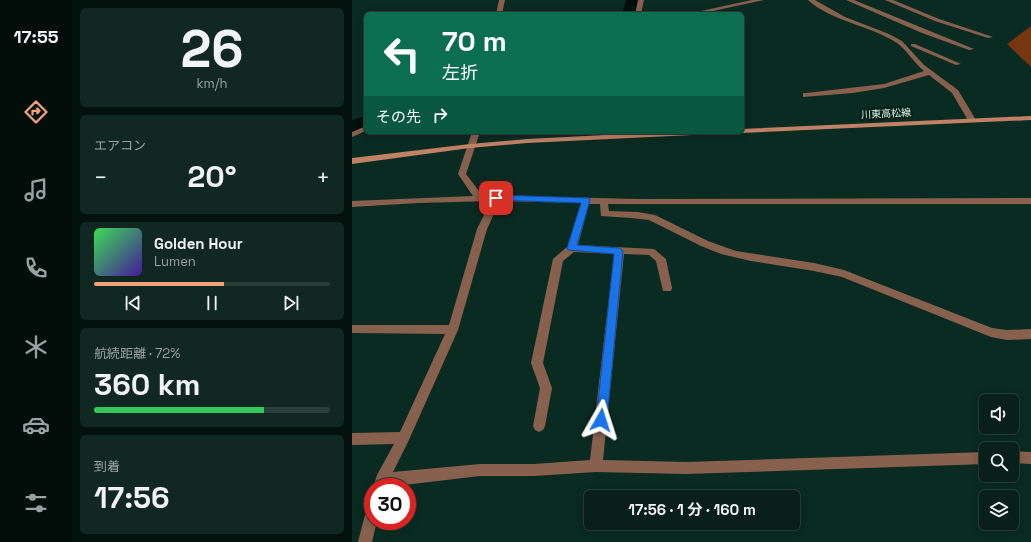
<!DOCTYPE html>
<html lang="ja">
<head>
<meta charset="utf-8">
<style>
  :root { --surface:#082019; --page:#112822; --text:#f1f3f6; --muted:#98a3a2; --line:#293e38; --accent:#f1a27b }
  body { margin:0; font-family:"Space Grotesk","Noto Sans JP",sans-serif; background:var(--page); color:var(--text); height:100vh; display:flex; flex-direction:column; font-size:15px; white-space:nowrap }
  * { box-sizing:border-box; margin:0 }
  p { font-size:13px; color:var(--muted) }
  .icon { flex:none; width:22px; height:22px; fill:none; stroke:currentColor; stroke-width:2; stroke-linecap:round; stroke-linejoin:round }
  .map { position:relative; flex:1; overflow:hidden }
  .sheet { display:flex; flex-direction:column; gap:8px; padding:8px; background:#04120e; width:280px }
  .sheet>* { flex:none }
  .banner { position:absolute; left:12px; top:12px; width:380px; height:122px; border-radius:6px; box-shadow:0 2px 10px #0003,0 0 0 1px var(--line); background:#0b6e4f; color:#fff; overflow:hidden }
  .buttons { position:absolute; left:627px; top:394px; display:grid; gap:8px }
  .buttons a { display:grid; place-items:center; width:40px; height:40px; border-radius:6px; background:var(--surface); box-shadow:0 2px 10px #0003,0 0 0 1px var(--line); font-size:20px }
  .speed { position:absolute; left:12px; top:478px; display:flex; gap:8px; font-size:20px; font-weight:700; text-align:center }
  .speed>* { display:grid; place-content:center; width:52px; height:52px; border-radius:50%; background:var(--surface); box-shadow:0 2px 10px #0003,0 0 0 1px var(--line); line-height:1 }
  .speed .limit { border:6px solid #d22; background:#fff; color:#111 }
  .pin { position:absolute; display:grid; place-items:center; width:34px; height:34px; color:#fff; margin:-17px; border-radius:8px; box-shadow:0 2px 6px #0006 }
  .me { position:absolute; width:44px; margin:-22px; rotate:6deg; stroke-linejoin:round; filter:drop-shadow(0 0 3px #0008) }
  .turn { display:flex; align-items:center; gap:14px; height:84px; padding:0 12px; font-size:18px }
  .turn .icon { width:52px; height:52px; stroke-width:2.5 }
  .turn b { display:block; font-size:28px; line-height:34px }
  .then { display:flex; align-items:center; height:38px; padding:0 12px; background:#0003; gap:8px; font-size:15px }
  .big { font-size:30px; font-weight:700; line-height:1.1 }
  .sheet .tile { flex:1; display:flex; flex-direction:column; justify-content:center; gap:6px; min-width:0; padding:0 14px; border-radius:6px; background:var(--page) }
  .sheet .dial { align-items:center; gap:0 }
  .dial b { font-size:52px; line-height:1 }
  .song { display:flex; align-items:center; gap:12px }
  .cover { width:48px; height:48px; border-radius:6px; background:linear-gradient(135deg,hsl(130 70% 55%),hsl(260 70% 35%)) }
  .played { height:4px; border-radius:2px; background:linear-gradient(90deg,var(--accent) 55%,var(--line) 55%) }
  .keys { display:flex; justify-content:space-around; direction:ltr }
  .heat { display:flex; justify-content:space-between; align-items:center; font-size:22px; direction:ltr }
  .charge { height:6px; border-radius:3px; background:linear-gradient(90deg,#34c759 72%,var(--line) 0) }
  .trip { position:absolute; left:232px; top:490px; width:216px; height:40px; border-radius:6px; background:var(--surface); box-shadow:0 2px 10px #0003,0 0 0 1px var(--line); font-weight:700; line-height:40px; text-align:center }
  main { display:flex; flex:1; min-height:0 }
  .tabs { display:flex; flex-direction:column; width:72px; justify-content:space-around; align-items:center; background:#030d0a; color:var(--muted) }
  .tabs .icon { width:28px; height:28px }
  .tabs .active { color:var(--accent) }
  .tabs b { font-size:18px; color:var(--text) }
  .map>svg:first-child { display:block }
  .forest { fill:#753611 }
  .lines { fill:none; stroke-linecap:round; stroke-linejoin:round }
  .river { fill:#020f0a; fill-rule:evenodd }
  .street { fill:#87614e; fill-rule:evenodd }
  .secondary { fill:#bf8265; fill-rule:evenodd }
  .route { fill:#1a73e8; stroke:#114b97 }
  .labels { text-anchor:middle; stroke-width:4; stroke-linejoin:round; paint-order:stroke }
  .far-street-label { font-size:10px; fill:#def0e8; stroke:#012117 }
</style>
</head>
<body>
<main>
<nav class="tabs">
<b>17:55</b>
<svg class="icon active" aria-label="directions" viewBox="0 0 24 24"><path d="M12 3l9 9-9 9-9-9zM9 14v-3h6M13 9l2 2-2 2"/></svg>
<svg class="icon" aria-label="music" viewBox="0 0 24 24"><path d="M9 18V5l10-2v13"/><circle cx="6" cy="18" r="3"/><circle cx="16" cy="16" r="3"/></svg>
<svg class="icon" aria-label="phone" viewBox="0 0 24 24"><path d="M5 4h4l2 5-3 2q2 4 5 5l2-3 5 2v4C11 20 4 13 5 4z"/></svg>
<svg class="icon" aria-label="climate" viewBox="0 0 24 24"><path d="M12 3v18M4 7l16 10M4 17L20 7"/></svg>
<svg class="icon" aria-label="car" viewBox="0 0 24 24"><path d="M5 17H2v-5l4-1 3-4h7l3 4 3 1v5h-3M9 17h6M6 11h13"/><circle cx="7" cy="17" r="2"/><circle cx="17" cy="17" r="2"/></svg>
<svg class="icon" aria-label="filters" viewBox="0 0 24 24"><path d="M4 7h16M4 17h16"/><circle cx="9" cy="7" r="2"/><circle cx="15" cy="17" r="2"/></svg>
</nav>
<section class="sheet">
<div class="tile dial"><b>26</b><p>km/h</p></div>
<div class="tile"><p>エアコン</p>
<div class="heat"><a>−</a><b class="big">20°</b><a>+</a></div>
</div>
<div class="tile">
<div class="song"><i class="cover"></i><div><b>Golden Hour</b><p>Lumen</p></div></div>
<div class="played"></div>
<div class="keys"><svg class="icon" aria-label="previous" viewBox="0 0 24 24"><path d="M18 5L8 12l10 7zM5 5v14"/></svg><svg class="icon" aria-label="pause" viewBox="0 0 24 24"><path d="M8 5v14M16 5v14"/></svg><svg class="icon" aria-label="next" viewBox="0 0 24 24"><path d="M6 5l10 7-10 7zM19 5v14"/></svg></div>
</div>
<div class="tile"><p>航続距離 · 72%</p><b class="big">360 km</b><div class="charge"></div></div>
<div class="tile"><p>到着</p><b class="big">17:56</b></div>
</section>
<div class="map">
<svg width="679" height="542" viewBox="0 0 679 542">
  <rect width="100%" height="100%" fill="#0a2b21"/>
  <polygon class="forest" points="679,26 679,67 655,44"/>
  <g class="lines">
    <g class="river">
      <polygon points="274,0 292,0 288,14 270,14"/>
      <polygon points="14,116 14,132 0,136 0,120"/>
    </g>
    <g class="street">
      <polygon points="147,0 153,0 150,14 144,14"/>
      <polygon points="286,0 292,0 289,14 283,14"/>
      <polygon points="400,0 412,0 347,14 335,14"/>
      <path d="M456 0H463L493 17 537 34 550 41 572 65 606 90 624 120 623 122H617L600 93 577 75 532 88 501 93 451 97V93H454L532 84 572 71C562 63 555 50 545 43 518 25 480 22 456 0Z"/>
      <polygon points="494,0 502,0 622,49 617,50 570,33"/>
      <polygon points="533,0 541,0 587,19 641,37 636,38 583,21"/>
      <polygon points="559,44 563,44 609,64 604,65 559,46"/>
      <polygon points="14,126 14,131 0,137 0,132"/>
      <path d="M120 132H128L114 174 130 195 285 199 679 198V204H256L257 211 286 212 303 215 356 241 384 251 462 263 492 270 640 328 655 330 679 329V339L655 340 639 337 490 277 462 271 399 261 369 254 349 246 297 220 279 218 249 216 248 204H237L226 245 302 249 314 259 320 288 319 291H311L304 261 297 255 272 254 251 460 334 462 634 452V464L334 474 244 472 182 476H128L35 487H21L25 475 42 444 0 445V433L48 432 93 334 0 333V325H97L125 229 139 201 66 203 0 207V201L121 196 106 174ZM148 201 229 203 216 246 201 259 179 363 188 388 181 426 183 430 187 432 191 430 193 426 200 388 191 363 211 261 222 252 262 254 238 460 182 464H128L41 472 56 442 106 330 135 229Z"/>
      <polygon points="660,451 679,452 679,464 660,463"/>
      <polygon points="21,504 21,521 25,521 20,542 6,542 14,511 16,506"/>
    </g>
    <g class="secondary">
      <polygon points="679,116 679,120 390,133 387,132 390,132 390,129"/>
      <polygon points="312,132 365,132 361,134 175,143 118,148 0,164 0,158 118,144 175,139"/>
    </g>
  </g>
  <polygon class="route" points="144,195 237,198 238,200 225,245 267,248 271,251 255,420 253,424 249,425 245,424 244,420 262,254 216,250 215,248 229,203 142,200 140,198"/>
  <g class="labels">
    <g class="far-street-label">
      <text transform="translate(534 113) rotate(-3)" y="4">川東高松線</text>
    </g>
  </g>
</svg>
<div class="buttons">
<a><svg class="icon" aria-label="sound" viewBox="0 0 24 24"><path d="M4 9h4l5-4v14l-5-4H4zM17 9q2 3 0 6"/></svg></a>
<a><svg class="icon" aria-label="search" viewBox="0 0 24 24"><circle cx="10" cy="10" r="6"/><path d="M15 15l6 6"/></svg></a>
<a><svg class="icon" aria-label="layers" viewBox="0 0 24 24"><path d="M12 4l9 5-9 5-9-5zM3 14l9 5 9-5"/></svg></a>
</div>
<div class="speed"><div class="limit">30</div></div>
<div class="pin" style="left:144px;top:198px;background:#d93025"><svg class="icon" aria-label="arrive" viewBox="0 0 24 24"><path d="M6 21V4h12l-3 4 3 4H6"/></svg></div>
<svg class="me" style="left:249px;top:420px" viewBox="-20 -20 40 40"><path d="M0-17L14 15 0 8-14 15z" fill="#1a73e8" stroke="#fff" stroke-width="4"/></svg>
<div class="trip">17:56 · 1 分 · 160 m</div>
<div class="banner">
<div class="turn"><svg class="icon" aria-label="left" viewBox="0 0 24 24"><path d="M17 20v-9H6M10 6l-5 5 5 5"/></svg><div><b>70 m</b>左折</div></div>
<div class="then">その先<svg class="icon" aria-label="right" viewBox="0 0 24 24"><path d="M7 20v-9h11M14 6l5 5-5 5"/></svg></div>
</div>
</div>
</main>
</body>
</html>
